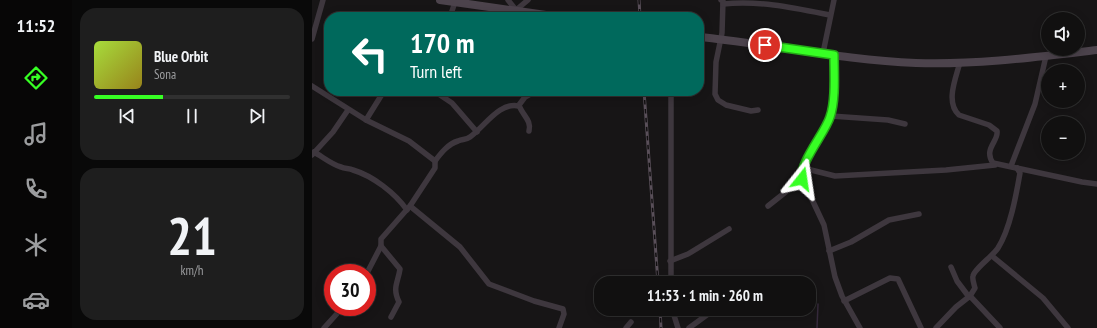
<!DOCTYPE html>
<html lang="en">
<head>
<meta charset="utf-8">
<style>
  :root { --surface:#111010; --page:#1e1e1e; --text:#f1f3f6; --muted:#9c9d9f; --line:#303030; --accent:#37ff24 }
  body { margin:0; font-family:"PT Sans Narrow",sans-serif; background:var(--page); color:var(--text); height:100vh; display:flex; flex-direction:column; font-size:15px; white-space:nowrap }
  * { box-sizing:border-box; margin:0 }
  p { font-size:13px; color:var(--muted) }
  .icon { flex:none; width:22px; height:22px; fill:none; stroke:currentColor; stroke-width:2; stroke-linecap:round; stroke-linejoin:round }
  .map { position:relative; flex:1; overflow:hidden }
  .drawer { display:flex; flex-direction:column; gap:8px; padding:8px; background:#090909; width:240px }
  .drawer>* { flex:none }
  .banner { position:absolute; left:12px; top:12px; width:380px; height:84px; border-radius:16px; box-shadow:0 2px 10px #0003,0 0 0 1px var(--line); background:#00695c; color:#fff; overflow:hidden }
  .buttons { position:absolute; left:729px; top:12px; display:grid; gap:8px }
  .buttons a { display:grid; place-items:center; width:44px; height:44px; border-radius:50%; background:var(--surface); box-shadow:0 2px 10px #0003,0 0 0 1px var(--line); font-size:20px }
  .speed { position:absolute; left:12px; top:264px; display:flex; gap:8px; font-size:20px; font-weight:700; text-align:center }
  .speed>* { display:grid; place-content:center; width:52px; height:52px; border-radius:50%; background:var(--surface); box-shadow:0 2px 10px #0003,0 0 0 1px var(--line); line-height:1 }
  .speed .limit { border:6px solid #d22; background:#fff; color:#111 }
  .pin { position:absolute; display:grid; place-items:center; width:34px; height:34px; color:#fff; margin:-17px; border:2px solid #fff; border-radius:50%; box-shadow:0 1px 4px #0007 }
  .me { position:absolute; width:44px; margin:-22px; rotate:15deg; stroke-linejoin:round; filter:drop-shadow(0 0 3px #0008) }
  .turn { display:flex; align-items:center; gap:14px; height:84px; padding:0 20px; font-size:18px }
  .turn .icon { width:52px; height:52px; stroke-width:2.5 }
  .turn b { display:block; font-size:28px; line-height:34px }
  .drawer .card { flex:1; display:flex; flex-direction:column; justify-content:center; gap:6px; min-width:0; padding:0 14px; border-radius:16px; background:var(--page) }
  .drawer .dial { align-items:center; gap:0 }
  .dial b { font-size:52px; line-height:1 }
  .song { display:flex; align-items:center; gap:12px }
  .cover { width:48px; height:48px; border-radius:6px; background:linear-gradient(135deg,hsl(80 70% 55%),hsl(50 70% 35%)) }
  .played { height:4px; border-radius:2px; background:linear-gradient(90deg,var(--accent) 35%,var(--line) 35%) }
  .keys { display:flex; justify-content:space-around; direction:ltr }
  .trip { position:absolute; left:282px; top:276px; width:222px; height:40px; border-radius:16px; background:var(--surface); box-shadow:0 2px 10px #0003,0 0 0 1px var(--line); font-weight:700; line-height:40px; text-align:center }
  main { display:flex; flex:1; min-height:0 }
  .menu { display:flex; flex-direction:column; width:72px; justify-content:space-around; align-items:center; background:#070606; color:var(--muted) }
  .menu .icon { width:28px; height:28px }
  .menu .current { color:var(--accent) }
  .menu b { font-size:18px; color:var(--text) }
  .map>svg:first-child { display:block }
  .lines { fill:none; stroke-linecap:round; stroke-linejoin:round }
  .stream { stroke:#362a3c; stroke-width:1.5 }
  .minor { stroke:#3e373e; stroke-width:5.5 }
  .secondary { stroke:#4c434c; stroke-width:8 }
  .rail-casing { stroke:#594f59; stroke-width:3 }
  .rail { stroke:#121011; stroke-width:1.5; stroke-dasharray:4.5; stroke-linecap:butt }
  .route-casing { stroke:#24a617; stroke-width:10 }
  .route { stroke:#37ff24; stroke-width:7 }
</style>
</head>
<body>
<main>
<nav class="menu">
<b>11:52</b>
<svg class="icon current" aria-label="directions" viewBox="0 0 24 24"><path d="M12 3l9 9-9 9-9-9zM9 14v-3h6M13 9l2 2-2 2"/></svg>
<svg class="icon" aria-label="music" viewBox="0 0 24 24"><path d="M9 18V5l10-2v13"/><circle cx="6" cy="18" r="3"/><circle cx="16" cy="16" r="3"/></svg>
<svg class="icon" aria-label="phone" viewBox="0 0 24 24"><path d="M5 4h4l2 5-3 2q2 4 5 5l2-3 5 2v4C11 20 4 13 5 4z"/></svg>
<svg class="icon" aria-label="climate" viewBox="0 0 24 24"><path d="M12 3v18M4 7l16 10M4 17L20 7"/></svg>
<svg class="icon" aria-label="car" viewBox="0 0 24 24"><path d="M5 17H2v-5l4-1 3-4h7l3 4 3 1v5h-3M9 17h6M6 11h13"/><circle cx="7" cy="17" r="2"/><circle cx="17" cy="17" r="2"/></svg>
</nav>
<section class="drawer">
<div class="card">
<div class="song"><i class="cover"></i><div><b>Blue Orbit</b><p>Sona</p></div></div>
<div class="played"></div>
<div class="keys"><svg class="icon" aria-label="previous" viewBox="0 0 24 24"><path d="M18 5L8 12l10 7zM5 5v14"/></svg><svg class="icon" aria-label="pause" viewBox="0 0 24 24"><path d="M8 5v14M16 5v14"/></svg><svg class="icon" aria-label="next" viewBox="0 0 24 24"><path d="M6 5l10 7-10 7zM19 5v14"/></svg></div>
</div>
<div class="card dial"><b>21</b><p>km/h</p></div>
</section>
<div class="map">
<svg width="785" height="328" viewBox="0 0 785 328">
  <rect width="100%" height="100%" fill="#171516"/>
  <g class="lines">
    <polyline class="stream" points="505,328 506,304"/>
    <g class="minor">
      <polyline points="196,0 204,10 216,0"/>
      <polyline points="409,0 411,1 410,33 404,62 403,94 406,100 414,105 439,111 446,110"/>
      <path d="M411 4C447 0 483 8 518 15"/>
      <polyline points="138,17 143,2"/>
      <polyline points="190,17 191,9"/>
      <polyline points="0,39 11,0"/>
      <polyline points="511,53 522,0"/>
      <polyline points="522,55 519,116 491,168 489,176 512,225 523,277 530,296 548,328"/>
      <path d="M648 62C644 78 633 102 647 115L677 125 685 131C687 141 671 149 681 163L770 182 785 184"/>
      <polyline points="0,86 54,120 97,141 123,161"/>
      <polyline points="122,91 140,103 165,132"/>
      <polyline points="519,116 576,120 593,124"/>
      <polyline points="54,120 72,91"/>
      <path d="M217 131C220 120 210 115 207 105L213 97 224 91"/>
      <path d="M2 152C11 157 19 164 29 167 33 169 37 168 41 170 61 176 83 193 95 210"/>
      <polyline points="0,155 21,132 36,110"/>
      <polyline points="699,166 723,104 734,56"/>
      <polyline points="491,168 523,176 634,170 683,165"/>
      <polyline points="98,206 148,247 177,284 222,301 251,309 252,314 247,328"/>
      <polyline points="456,206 490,179"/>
      <polyline points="517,251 539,242 577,220 607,214"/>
      <polyline points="680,256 731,298 756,328"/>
      <polyline points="358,261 376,254 417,229"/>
      <polyline points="639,267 645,281 657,297"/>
      <polyline points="55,273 69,246"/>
      <polyline points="359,283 359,91"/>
      <path d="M658 296 663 288C662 284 660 279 661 276 662 269 681 256 686 248 698 229 704 196 708 173L705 168"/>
      <polyline points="532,301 578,278 586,279 609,328"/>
      <polyline points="360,309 366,328"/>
      <path d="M79 317 87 302C80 287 86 283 88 269L69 246V239L98 206 123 168V161C129 153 136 144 146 141 151 139 154 140 158 137 172 127 188 101 207 106"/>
      <polyline points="12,328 31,307"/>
      <polyline points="314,328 319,322"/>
      <polyline points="377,328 403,309"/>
      <polyline points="624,328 644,307 658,296 688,328"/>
    </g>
    <g class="secondary">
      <polyline points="128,0 248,17"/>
      <path d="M387 37C459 44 531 60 604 63 664 65 725 57 785 50"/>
    </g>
    <g class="rail-casing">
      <g id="rail">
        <polyline points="327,0 328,17"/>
        <polyline points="332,91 346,283"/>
        <polyline points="348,309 349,328"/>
      </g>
    </g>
    <use href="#rail" class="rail"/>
  </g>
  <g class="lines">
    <g class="route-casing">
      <path id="route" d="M453 45 522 55C522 73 524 100 518 117 513 133 487 163 490 179"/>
    </g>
    <use href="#route" class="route"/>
  </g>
</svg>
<div class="buttons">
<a><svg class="icon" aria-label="sound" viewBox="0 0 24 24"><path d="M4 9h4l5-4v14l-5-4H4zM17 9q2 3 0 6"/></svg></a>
<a>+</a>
<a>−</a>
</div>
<div class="speed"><div class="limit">30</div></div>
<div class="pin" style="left:453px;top:45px;background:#d93025"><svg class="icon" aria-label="arrive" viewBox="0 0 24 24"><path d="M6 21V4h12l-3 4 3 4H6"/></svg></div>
<svg class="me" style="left:490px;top:179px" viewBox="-20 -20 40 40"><path d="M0-17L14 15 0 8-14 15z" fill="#37ff24" stroke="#fff" stroke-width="4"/></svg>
<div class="trip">11:53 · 1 min · 260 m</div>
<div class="banner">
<div class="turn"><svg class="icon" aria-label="left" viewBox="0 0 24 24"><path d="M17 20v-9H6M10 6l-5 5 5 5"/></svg><div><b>170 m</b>Turn left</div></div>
</div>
</div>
</main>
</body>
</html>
